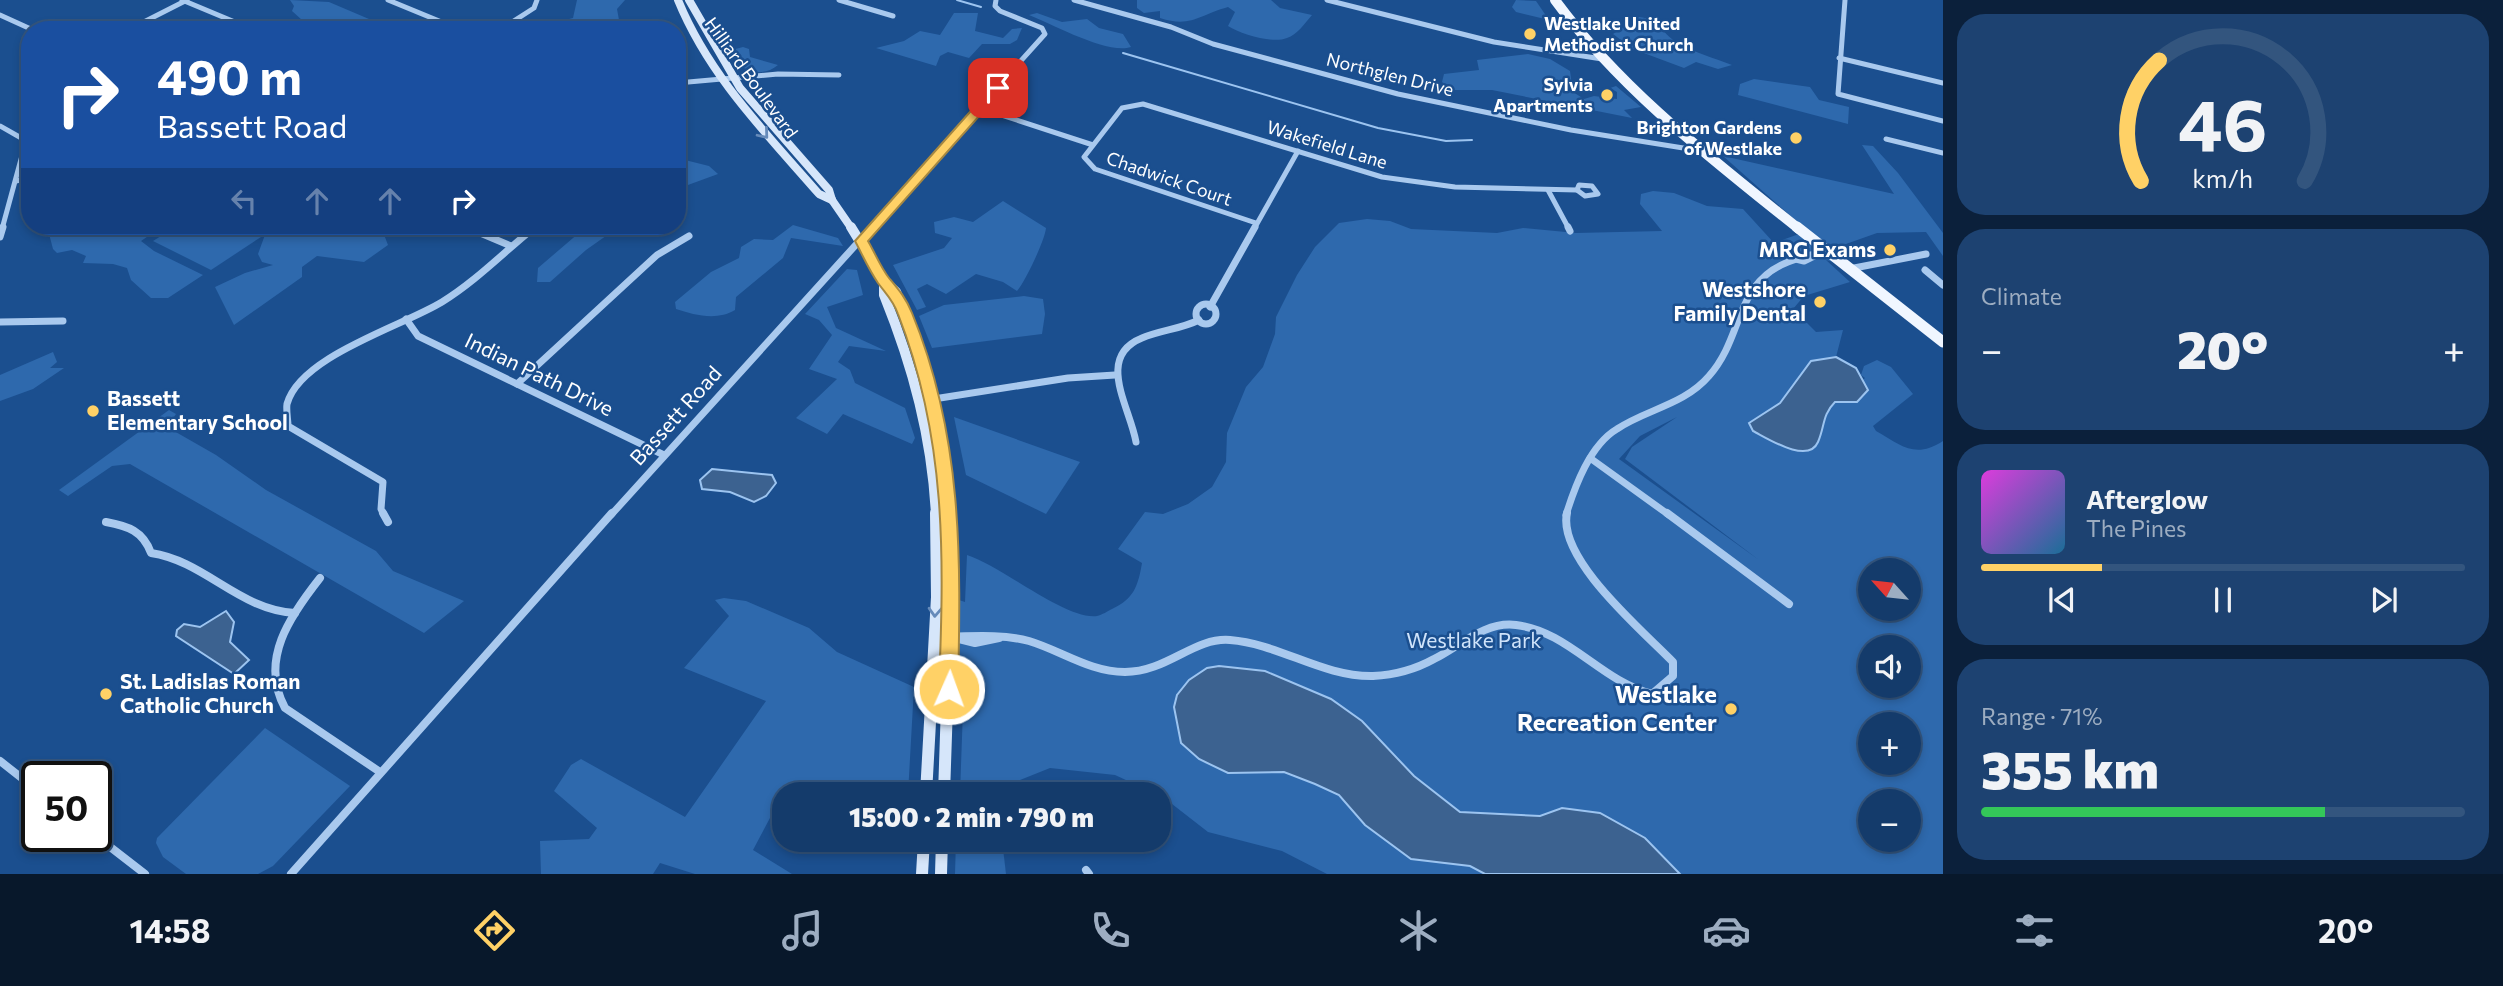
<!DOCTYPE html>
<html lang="en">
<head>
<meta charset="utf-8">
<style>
  :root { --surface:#143b6b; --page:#1d4271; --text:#f1f3f6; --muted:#9dadc1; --line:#33557e; --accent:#ffd166 }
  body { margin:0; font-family:Commissioner,sans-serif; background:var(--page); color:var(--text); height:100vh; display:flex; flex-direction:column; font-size:26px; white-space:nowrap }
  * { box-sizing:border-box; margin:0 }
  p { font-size:23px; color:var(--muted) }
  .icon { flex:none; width:38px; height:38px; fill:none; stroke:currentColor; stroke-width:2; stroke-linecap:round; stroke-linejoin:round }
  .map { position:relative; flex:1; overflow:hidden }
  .sheet { display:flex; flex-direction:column; gap:14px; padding:14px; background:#0b203b; width:560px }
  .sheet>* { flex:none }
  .hud { position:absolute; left:21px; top:21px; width:665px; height:214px; border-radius:28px; box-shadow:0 4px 10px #0003,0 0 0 2px var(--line); background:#1a4fa0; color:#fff; overflow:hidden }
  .needle { width:46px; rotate:297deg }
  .tools { position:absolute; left:1858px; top:558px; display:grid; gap:14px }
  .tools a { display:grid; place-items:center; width:63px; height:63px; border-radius:50%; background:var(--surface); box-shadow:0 4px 10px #0003,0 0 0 2px var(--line); font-size:35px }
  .speed { position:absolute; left:21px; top:761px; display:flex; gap:14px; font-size:35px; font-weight:700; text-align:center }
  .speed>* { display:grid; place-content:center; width:91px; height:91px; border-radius:50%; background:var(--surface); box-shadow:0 4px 10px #0003,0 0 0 2px var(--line); line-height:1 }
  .speed .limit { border:4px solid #111; border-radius:10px; background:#fff; color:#111 }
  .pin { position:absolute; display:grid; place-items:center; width:60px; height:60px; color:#fff; margin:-30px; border-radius:14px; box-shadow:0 4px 10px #0006 }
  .me { position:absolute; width:77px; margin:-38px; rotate:2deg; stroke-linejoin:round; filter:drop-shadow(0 0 5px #0008) }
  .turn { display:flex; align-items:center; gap:24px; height:147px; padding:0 21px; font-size:32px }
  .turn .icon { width:91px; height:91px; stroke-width:2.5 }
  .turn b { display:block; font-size:49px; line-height:60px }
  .lanes { display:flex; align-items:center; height:66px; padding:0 21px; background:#0003; justify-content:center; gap:35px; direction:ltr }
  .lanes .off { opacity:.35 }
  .big { font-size:52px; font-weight:800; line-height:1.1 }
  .sheet .card { flex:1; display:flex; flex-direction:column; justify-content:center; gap:10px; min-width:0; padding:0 24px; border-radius:28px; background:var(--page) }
  .sheet .dial { align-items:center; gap:0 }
  .dial svg { height:182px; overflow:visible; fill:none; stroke:var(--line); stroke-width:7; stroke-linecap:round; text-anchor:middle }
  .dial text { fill:var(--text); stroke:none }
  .song { display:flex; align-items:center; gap:21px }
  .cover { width:84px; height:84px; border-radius:10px; background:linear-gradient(135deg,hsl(300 70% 55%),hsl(200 70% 35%)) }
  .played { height:7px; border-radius:4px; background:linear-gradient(90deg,var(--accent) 25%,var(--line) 25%) }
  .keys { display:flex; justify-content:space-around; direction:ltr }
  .heat { display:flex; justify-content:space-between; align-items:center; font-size:38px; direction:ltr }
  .charge { height:10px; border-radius:5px; background:linear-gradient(90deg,#34c759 71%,var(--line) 0) }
  .trip { position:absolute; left:772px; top:782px; width:399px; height:70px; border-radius:28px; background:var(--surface); box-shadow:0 4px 10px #0003,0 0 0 2px var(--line); font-weight:800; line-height:70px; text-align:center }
  .dock { display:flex; height:112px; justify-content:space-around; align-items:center; background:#08182b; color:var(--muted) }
  .dock .icon { width:49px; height:49px }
  .dock .selected { color:var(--accent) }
  .dock b { font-size:32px; color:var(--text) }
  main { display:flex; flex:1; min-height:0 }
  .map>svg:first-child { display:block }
  .green { fill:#2e69ad; fill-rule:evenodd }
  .water { fill:#3c6290; stroke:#9cc4f0; stroke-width:2 }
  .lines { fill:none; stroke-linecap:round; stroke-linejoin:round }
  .stream { stroke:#9cc4f0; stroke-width:2 }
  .street-far2 { stroke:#a9c9ee; stroke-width:5 }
  .street-far1 { stroke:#a9c9ee; stroke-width:7 }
  .street { stroke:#a9c9ee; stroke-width:8 }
  .secondary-far2 { stroke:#d6e6fa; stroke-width:8 }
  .secondary-far1 { stroke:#d6e6fa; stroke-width:10 }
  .secondary { stroke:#d6e6fa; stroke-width:12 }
  .primary-far1 { stroke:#f0f6ff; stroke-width:10 }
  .primary { stroke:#f0f6ff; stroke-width:11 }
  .oneway { stroke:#668bba }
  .route { fill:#ffd166; stroke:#a68842; stroke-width:2 }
  .poi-dot { fill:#ffd166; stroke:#1b4f8f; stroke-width:2.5 }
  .labels { text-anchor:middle; stroke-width:5; stroke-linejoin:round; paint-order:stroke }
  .far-poi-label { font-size:18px; font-weight:bold; fill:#fff; stroke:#1b4f8f; text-anchor:end }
  .far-street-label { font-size:18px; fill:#fff; stroke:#1b4f8f }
  .poi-label { font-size:21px; font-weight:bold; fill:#fff; stroke:#1b4f8f; text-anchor:end }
  .street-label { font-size:21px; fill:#fff; stroke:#1b4f8f }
  .park-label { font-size:21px; fill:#cfe3fa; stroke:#1b4f8f }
  .near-poi-label { font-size:24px; font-weight:bold; fill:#fff; stroke:#1b4f8f; text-anchor:end }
</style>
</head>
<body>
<main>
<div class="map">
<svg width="1943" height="874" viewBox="0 0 1943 874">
  <rect width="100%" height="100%" fill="#1b4f8f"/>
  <g class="green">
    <polygon points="290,0 329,2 369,19 384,30 348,30 350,27 336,22 326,29 302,20 292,11 294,6"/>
    <polygon points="577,0 625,0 617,9 619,20 642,30 549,27 549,24 573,18"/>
    <path d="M1137 0H1271L1280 8 1312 15C1305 23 1297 35 1287 38 1272 44 1241 34 1228 26L1235 12 1228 7C1199 15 1191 28 1160 18V11L1144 13 1137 8Z"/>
    <polygon points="1516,0 1536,1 1549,20 1516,12 1512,7"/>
    <polygon points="954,13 978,13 975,31 1003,38 1012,29 1022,28 1017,40 1010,44 982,44 969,58 948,52 940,56 936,66 876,48 904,41 920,31 940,35"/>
    <path d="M1037 13 1062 22 1087 19 1099 28 1123 34 1131 47C1108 55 1052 24 1029 15Z"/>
    <path d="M1639 17C1659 19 1663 35 1679 44 1696 53 1714 58 1732 65L1718 69 1696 62 1684 68 1633 49 1613 34Z"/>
    <path d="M743 47 749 49 750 57 778 65C760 80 738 70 728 51Z"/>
    <polygon points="1528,54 1550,59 1570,71 1573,92 1584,99 1594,96 1617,99 1617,92 1610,88 1616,86 1641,107 1624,110 1632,118 1492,90 1450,90 1442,82 1444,74 1479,70 1477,60"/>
    <polygon points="1754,79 1810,87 1819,100 1849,107 1848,124 1738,95 1740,84"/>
    <polygon points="1862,145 1873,146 1898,173 1943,233 1943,256 1926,232 1877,233 1829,250 1723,156 1894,194"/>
    <polygon points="677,158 709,166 718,174 677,189"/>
    <path d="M1653 191 1674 193 1707 206 1743 209 1774 243 1799 234 1834 262 1826 260 1850 282 1804 296 1793 309 1816 332 1843 330 1836 357 1811 361 1791 390 1753 431 1798 451 1821 432 1825 412 1865 378 1861 375 1864 366 1877 360 1891 367 1913 394 1873 426 1876 431C1902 446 1915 459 1943 441V874H1327L1282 851 1208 832 1163 797 1115 775 1050 768 1020 780 1009 794H960L964 681 975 671 954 672 956 599 965 602 967 555C1002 566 1065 620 1097 616 1102 615 1108 611 1112 609 1134 599 1138 586 1142 563L1118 549 1145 512 1163 514 1188 504 1212 487 1226 462 1227 433 1246 387 1263 367 1275 334 1276 317 1297 275 1315 247 1339 223 1367 219 1390 221 1411 229 1497 233 1523 228 1576 233 1662 231 1640 204 1641 194ZM1677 417 1632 447 1625 459 1759 560 1619 459 1640 436ZM1871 570H1909V609H1871ZM1871 648H1909V686H1871ZM1871 724H1909V763H1871ZM1871 802H1909V840H1871Z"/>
    <path d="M1003 201 1046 228C1045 240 1025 282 1017 291L1003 282 976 274 946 294 927 284 917 289 926 307 917 310 893 265 944 248 952 238 935 233 934 222 954 217 973 222Z"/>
    <path d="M793 225 838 238 843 246 791 238 783 258 736 297 735 310C717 321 694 315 676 309L675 302 711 272 739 258 741 247 754 239 773 240Z"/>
    <polygon points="47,226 163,226 141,241 154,251 203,275 168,298 151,298 131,280 127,268 113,264 83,263 86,256 72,250 57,253 53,249"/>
    <polygon points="177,226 239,226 261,237 211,270 153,241"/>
    <polygon points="255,226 369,226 383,232 388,245 364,262 317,256 302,267 302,277 234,325 215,287 245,273 273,265 262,262 258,254 266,232"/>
    <polygon points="587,226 620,226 586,250 550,282 537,282 538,268"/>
    <polygon points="847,269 857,270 863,295 827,307 836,328 886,351 849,346 838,362 850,370 855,383 905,408 915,438 912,444 843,414 827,434 796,418 837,379 809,369 832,335 819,320 805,314"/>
    <polygon points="1024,296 1043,299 1045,314 1042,334 932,348 919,316 944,305"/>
    <polygon points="53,352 57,362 50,368 64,368 33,389 0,401 0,375"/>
    <polygon points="169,410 176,414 167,427 216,455 266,490 376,551 393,571 464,601 424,633 130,464 112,466 68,496 59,490"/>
    <polygon points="954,417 1080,462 1046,514 966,475"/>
    <polygon points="724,598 746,601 809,628 837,652 914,687 908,794 820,794 814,791 812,794 784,794 784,820 771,816 753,850 792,874 695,874 660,863 653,874 541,874 540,841 589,839 597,828 554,791 571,765 581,759 685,817 766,701 684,668 729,616 715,600"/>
    <polygon points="265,728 350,786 273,866 258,874 186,874 163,857 156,843 157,838"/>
    <polygon points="956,840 1002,840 1006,874 955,874"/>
  </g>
  <g class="water">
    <path d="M1836 357 1856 368 1868 390 1857 402H1835C1822 415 1825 426 1818 442 1808 465 1767 438 1753 431L1749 423 1780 403 1811 361Z"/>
    <polygon points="712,469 772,475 776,483 766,496 754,502 730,492 702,489 700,480"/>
    <polygon points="226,611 234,622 230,642 249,660 234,674 176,636 177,630 184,624 200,627"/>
    <polygon points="1219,666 1265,671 1331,699 1362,721 1414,776 1460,812 1540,816 1562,808 1600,813 1645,838 1680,874 1485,874 1470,866 1411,859 1365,825 1339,795 1315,784 1284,772 1228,773 1199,759 1181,743 1174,707 1177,695 1189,680 1207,668"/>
  </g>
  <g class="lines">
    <g class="stream">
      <polyline points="957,0 981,7"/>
      <polyline points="1123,53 1378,128 1446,141 1472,140"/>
    </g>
    <g class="street-far2">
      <polyline points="182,0 254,30"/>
      <polyline points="388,0 461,30"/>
      <polyline points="839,0 893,16"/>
      <polyline points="1074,0 1171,27 1213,44 1398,94 1571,130 1702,151"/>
      <polyline points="1327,0 1494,42 1602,59"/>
      <polyline points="1845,0 1838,94 1943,121"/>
      <polyline points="0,15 33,30"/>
      <polyline points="128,30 187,0"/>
      <polyline points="500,30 534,8 537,0"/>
      <polyline points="1839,58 1943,83"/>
      <polyline points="677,83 778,74 839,75"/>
      <polyline points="980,108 1093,145"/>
      <polyline points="0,126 23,139 23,152 2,229"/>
      <polyline points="1886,139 1943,153"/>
      <polyline points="16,181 30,178"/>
      <polygon points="1579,185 1592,186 1598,194 1585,196 1577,190"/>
      <polyline points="1548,190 1569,229"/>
      <polyline points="1256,223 1095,169 1084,157 1122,108 1143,104 1382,177 1455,187 1577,190"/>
      <polyline points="464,226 470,229"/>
      <polyline points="533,229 536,226"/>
      <polyline points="870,229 1045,34 1042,28 1000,11 995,6 996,0"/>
      <polyline points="1254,229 1298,151"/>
    </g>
    <g class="street-far1">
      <polyline points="466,227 511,246"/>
      <polyline points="1568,227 1570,231"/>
      <polyline points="0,237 3,227"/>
      <polyline points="1796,259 1804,261 1818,254"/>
      <polyline points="1849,269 1926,254"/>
      <polyline points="1925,270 1943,285"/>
      <circle cx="1206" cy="314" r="10"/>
      <polyline points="1210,307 1255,227"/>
      <polyline points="406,319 418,336 664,455"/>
      <polyline points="0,322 63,321"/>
      <polyline points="517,384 657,255 689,236"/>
      <polyline points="921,401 1068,378 1115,375"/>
      <path d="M1136 442C1130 407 1095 357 1142 338 1161 330 1181 329 1199 320"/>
      <polyline points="1590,458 1669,515"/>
      <path d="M384 515 381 509 383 482 288 426C288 420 286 411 287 404 300 356 403 326 442 302 476 281 504 252 535 227"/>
      <polyline points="611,515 872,227"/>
      <path d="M1566 515C1575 486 1590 445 1617 429 1647 409 1684 405 1709 376 1744 337 1734 283 1788 262 1799 258 1804 255 1817 254"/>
    </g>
    <g class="street">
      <polyline points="383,513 388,522"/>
      <polyline points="1667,513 1789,604"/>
      <path d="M106 522C128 526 143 531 151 553 205 561 239 610 295 613"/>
      <path d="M320 578C290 616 259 660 285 708L380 772"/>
      <path d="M934 637C965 637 999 633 1029 641 1062 651 1090 672 1125 672 1167 672 1194 637 1230 640 1280 644 1322 677 1373 676 1394 675 1416 669 1434 659 1460 646 1485 621 1516 625 1568 631 1602 682 1652 694L1673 676V662C1643 631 1557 559 1567 513"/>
      <polyline points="951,637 975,643 999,638"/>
      <polyline points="0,761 37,790"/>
      <polyline points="96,836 145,874"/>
      <polyline points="1086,870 1089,874"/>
      <polyline points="291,874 612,513"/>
    </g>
    <g class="secondary-far2">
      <path d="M678 0C709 76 766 133 819 194L832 200"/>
      <polyline points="689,0 740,88 829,190 832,200 852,229"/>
    </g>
    <g class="secondary-far1">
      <polyline points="851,227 884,281 896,292 917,343 933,399 950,515"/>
      <path d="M884 281V295C913 367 932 437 936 515"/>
    </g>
    <g class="secondary">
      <polyline points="926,794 937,597 936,513"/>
      <polyline points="944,794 952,558 950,513"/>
      <polyline points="922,874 924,840"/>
      <polyline points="941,874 942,840"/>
    </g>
    <path class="primary-far1" d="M1555 0C1621 90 1713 160 1799 229"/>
    <polyline class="primary" points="1797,227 1943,342"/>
  </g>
  <defs><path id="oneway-chevron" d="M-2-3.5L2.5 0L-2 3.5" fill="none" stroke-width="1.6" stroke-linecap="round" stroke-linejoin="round" transform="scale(1.75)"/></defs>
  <g class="oneway">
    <use href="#oneway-chevron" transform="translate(764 134) rotate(50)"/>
    <use href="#oneway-chevron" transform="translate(935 612) rotate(93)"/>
  </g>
  <path class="route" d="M994 85 1004 88 868 241C875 253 881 268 889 278 899 290 906 298 912 313 963 437 961 558 958 689L956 696 949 698 942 696 939 689C944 557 947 440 898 314 893 300 886 294 878 283 869 270 862 254 855 241Z"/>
  <g class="poi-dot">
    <circle cx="1530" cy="34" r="7"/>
    <circle cx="1607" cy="95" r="7"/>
    <circle cx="1796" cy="138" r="7"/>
    <circle cx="1890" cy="250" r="7"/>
    <circle cx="1820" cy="302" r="7"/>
    <circle cx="93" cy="411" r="7"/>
    <circle cx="106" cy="694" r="7"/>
    <circle cx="1731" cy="709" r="7"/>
  </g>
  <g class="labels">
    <g class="far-poi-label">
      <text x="1544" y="30" text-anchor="start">Westlake United<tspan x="1544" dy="21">Methodist Church</tspan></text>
      <text x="1593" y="91">Sylvia<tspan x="1593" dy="21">Apartments</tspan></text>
      <text x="1782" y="134">Brighton Gardens<tspan x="1782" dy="21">of Westlake</tspan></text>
    </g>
    <g class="far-street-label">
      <text transform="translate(1390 75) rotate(14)" y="6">Northglen Drive</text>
      <text transform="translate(751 78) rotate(54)" y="6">Hilliard Boulevard</text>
      <text transform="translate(1327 145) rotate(17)" y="6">Wakefield Lane</text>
      <text transform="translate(1169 179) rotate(19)" y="6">Chadwick Court</text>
    </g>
    <g class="poi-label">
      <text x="1876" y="257">MRG Exams</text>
      <text x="1806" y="297">Westshore<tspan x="1806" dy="24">Family Dental</tspan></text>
      <text x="107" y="406" text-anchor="start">Bassett<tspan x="107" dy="24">Elementary School</tspan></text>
      <text x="120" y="689" text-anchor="start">St. Ladislas Roman<tspan x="120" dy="24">Catholic Church</tspan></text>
    </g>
    <g class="street-label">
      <text transform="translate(539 375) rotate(26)" y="7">Indian Path Drive</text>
      <text transform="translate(676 416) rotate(-48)" y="7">Bassett Road</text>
    </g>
    <g class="park-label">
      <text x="1474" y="648">Westlake Park</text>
    </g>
    <g class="near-poi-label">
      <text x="1717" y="703">Westlake<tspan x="1717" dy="28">Recreation Center</tspan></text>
    </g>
  </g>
</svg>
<div class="tools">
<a><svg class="needle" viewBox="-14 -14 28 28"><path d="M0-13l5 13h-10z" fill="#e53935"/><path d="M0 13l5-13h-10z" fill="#9dadc1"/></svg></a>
<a><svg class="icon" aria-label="sound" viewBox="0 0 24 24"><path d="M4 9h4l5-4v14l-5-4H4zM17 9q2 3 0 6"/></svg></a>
<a>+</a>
<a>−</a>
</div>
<div class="speed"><div class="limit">50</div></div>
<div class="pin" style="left:998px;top:88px;background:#d93025"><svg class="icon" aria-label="arrive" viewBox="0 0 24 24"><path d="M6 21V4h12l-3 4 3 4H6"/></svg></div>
<svg class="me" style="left:949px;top:689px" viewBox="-20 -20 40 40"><circle r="17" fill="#ffd166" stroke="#fff" stroke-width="3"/><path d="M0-11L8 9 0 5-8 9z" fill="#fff"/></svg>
<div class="trip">15:00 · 2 min · 790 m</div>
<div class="hud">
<div class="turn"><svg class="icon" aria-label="right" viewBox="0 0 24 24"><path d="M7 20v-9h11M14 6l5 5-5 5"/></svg><div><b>490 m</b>Bassett Road</div></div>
<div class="lanes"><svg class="icon off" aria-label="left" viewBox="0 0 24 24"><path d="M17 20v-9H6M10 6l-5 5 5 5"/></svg><svg class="icon off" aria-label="ahead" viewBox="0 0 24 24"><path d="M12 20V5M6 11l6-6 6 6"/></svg><svg class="icon off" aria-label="ahead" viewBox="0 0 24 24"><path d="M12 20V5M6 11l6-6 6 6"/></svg><svg class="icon" aria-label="right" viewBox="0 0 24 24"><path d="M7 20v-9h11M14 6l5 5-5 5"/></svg></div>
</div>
</div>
<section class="sheet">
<div class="card dial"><svg viewBox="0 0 100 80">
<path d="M14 69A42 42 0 1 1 86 69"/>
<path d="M14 69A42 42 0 0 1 22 16" stroke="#ffd166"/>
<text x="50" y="56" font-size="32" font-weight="700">46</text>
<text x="50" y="72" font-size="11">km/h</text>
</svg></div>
<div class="card"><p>Climate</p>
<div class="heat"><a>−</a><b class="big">20°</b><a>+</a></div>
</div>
<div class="card">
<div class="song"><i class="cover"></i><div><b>Afterglow</b><p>The Pines</p></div></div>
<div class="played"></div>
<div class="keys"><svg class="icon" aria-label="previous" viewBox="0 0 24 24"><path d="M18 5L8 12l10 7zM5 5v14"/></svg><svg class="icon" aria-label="pause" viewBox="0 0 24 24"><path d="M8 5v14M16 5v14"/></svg><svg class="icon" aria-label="next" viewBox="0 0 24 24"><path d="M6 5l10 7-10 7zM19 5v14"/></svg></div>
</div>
<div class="card"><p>Range · 71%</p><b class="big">355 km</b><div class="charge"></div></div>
</section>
</main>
<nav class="dock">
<b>14:58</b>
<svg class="icon selected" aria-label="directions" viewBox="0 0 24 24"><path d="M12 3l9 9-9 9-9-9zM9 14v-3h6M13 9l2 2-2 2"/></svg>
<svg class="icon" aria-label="music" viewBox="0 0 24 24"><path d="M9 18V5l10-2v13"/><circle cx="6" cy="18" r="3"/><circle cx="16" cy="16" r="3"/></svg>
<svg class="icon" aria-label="phone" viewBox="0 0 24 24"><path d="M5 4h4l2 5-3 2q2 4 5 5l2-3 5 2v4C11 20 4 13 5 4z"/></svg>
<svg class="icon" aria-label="climate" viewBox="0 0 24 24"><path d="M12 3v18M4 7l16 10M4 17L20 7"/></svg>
<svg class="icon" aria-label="car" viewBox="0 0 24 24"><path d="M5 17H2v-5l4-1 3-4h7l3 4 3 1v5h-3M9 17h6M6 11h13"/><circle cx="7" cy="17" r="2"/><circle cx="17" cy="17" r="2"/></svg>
<svg class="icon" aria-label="filters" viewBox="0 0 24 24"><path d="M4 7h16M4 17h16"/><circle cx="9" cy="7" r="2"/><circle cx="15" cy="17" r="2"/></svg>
<b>20°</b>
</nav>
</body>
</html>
